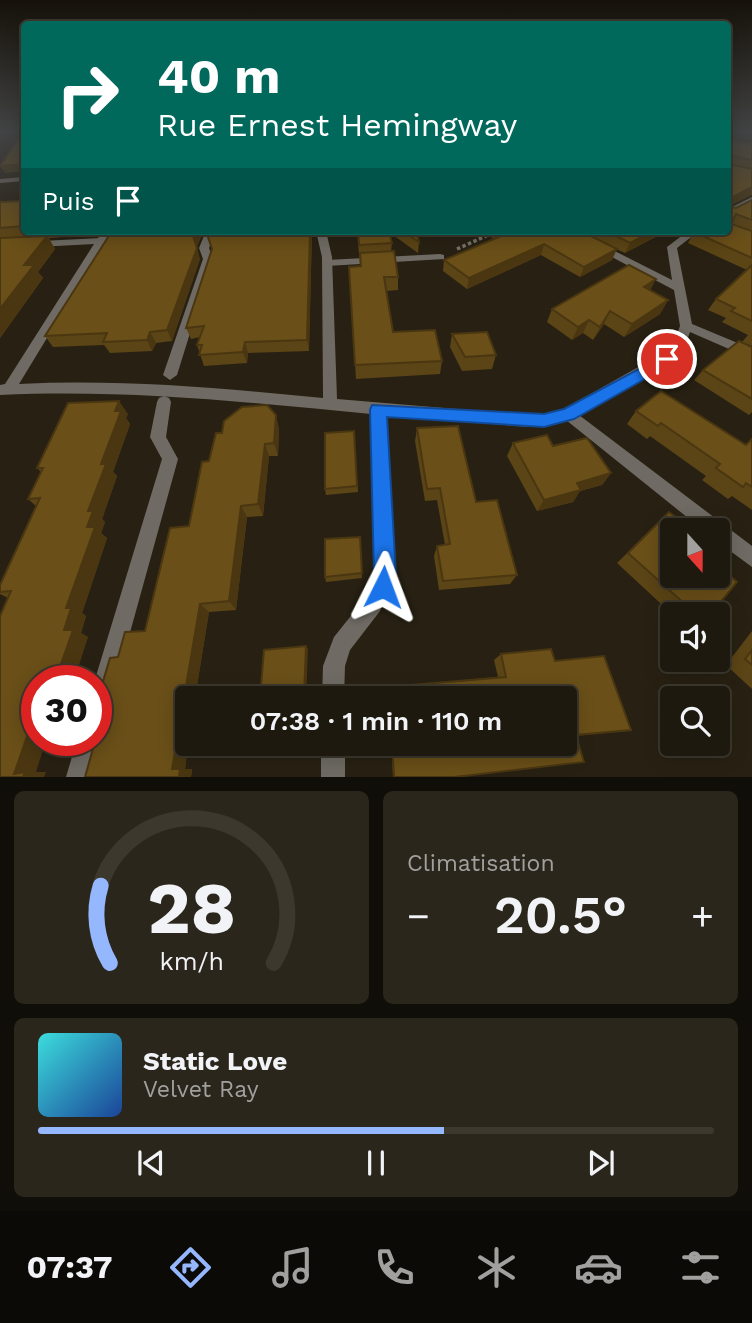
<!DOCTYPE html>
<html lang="fr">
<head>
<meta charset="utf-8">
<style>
  :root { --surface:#1e190e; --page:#2b261c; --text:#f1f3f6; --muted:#a1a09e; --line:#3c382e; --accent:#94b7fd }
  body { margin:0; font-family:"Work Sans",sans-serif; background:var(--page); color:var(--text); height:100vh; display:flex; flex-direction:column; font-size:26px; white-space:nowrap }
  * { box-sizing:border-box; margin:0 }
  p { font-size:23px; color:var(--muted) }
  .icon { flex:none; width:38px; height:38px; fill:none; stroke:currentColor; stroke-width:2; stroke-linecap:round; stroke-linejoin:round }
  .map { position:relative; height:777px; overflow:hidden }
  .sheet { display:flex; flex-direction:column; gap:14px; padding:14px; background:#100e08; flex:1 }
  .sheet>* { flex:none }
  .top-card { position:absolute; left:21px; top:21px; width:710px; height:214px; border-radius:7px; box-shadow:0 4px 18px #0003,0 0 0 2px var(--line); background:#00695c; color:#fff; overflow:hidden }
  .needle { width:46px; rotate:159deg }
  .buttons { position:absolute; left:660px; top:518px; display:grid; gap:14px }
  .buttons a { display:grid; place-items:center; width:70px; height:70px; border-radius:7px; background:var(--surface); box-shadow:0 4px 18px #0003,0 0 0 2px var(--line); font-size:35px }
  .speed { position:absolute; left:21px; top:665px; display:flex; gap:14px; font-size:35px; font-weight:700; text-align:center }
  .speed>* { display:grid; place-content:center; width:91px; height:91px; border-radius:50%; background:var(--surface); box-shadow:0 4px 18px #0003,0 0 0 2px var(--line); line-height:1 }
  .speed .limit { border:10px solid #d22; background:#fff; color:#111 }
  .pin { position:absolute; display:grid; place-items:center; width:60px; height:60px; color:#fff; margin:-30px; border:4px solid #fff; border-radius:50%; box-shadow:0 2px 7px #0007 }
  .me { position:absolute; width:77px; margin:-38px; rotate:3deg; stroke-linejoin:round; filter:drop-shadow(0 0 5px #0008) }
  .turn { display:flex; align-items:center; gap:24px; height:147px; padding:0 21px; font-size:32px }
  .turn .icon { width:91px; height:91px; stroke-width:2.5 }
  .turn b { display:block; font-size:49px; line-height:60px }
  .then { display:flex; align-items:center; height:66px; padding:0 21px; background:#0003; gap:14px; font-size:26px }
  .big { font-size:52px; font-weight:600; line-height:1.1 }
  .sheet .tile { flex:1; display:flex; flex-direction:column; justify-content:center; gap:10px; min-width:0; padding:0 24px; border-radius:10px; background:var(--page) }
  .sheet .dial { align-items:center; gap:0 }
  .dial svg { height:182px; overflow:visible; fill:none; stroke:var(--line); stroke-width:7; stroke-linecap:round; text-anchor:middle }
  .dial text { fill:var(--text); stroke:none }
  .song { display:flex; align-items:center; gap:21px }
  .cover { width:84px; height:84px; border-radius:10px; background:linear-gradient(135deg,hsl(180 70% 55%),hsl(220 70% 35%)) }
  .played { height:7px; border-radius:4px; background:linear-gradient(90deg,var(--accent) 60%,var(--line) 60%) }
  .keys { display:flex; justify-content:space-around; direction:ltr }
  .heat { display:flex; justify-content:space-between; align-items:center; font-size:38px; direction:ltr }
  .sheet .tiles { flex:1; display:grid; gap:14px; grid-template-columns:1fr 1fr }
  .tile:last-child { grid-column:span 2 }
  .trip { position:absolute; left:175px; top:686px; width:402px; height:70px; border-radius:7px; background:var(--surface); box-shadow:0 4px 18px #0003,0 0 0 2px var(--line); font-weight:600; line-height:70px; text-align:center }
  .tab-bar { display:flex; height:112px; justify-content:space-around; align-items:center; background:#0c0a06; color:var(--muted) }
  .tab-bar .icon { width:49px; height:49px }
  .tab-bar .current { color:var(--accent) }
  .tab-bar b { font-size:32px; color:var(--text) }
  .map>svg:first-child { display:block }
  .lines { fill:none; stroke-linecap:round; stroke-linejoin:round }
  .path { stroke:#777166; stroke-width:3.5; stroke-dasharray:3.5 2.5; stroke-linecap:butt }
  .service { fill:#6f6b64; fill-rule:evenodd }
  .pedestrian { fill:#6f6b64; fill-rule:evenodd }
  .minor { fill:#6f6b64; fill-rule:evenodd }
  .wall { fill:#5b4415 }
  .shaded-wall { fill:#4a3711 }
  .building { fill:#6a4f18; stroke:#4a3711; stroke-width:2 }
  .route { fill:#1a73e8; stroke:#114b97; stroke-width:2 }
</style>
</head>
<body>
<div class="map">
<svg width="752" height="777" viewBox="0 0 752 777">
  <rect width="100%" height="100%" fill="#282113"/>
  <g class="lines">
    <polyline class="path" points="457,249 497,231"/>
    <g class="service">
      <polygon points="103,231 113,231 105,243 97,243 96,241"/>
      <polygon points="440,254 444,255 444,259 327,266 322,263 327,260"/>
    </g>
    <g class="pedestrian">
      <polygon points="206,231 216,231 209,248 213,259 177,375 170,380 163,375 203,259 199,248"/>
      <polygon points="164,396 169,398 171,402 166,437 178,459 118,676 115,684 107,687 99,684 96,676 162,459 150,437 157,402 159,398"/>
      <polygon points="96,731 101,740 90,777 66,777 77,740 96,740"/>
    </g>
    <g class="minor">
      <polygon points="24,177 24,181 0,183 0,179"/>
      <polygon points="752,197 752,204 728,216 728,209"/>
      <path d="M316 231H326L332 257 337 399 529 415H544L564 409 672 348 680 326 674 290 563 231H575L672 280 667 247 688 231H699L677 248 692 324 752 349V359L690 332 682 354 579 415 752 546V567L718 542V530H703L566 420 544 427H529L386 415 395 575 380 611 350 650 345 666 344 698H322L323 666 334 637 366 597 375 575 371 414C247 402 125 389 0 395V385L5 384 94 244 0 249V243L101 238 106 241 19 384C121 379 222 388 323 398L322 257Z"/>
      <rect x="321" y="744" width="24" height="33"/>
    </g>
  </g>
  <g class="wall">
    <polygon points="728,140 752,144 752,195 751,195 733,204 732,207 736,208 752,200 752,346 742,342 748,335 722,322 726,318 708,310 716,299 747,270 688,243 694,232 728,231"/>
    <polygon points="24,201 24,231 68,231 64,237 49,238 55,249 38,272 43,278 0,338 0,202"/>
    <polygon points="211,231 312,231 309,351 248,353 247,363 204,366 197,345 200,337 191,339 186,328 212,249"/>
    <polygon points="357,231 416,231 419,242 418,253 389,232 392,243 391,251 398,277 398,290 387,291 393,332 442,361 440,374 356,379 349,267 360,266"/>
    <polygon points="481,231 684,231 676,237 665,232 625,253 604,243 612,260 580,277 541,255 467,289 443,271 444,260 494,239"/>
    <polygon points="200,259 172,341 156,343 152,351 110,353 104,345 53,347 45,336"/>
    <polygon points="650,290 668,300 660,314 624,337 604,324 593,340 583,333 572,340 547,322 552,309"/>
    <polygon points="452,334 496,355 492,369 462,371 450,347"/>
    <polygon points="752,347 752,412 749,415 694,380 703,370"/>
    <polygon points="636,411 745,445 752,439 752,510 732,496 728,499 702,480 706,476 650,436 647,439 627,424"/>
    <polygon points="128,414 126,418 130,424 113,472 117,476 102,519 105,522 101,533 107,538 82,613 86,616 81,633 88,637 37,681 36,772 46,772 0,777 8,598 0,594 0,585 36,506 28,499 41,472 37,468"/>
    <polygon points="279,428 278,456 269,456 263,516 247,517 236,610 209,612 195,698 187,698 187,744 188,744 185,769 192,769 191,777 85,777 93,747 85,746 118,657 145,631 189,526 209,461"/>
    <polygon points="417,428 476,502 517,575 510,584 439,590 434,556 437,546 445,545 437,500 425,501 415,441"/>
    <polygon points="354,431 358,492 326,495 325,489"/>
    <polygon points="513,443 553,446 611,473 602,485 580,491 573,502 537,511 507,456"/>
    <polygon points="669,512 672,530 711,614 672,614 617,563"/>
    <polygon points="360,537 362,578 326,582 325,577"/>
    <polygon points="752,631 752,689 726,665"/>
    <polygon points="551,649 555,661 604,656 631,730 576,736 584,762 455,777 393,777 391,744 565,744 565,698 387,698 388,687 498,677 494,660 501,654"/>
  </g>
  <g class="shaded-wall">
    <polygon points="24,164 24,171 5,173 0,166"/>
    <polygon points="752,187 751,195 728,206 733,197"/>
    <polygon points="60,231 68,231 64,237"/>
    <polygon points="195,231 204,231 197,247 200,259 172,341 167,330 193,236"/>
    <polygon points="310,231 312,231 309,351 307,340"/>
    <polygon points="653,231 665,231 625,253 630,243"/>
    <polygon points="47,236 55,249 38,272 43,278 0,338 0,309 24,265"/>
    <polygon points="544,244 541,255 467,289 469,278"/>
    <polygon points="617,249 612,260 580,277 584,267"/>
    <polygon points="656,279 649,293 644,287"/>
    <polygon points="668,300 660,314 624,337 632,324"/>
    <polygon points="610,311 604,324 593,340 600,327"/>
    <polygon points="589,320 583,333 572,340 578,327"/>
    <polygon points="150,332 156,343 152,351 147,340"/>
    <polygon points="245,342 248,353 247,363 243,352"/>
    <polygon points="119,401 128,414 126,418 130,424 113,472 117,476 102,519 105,522 101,533 107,538 82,613 86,616 81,633 88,637 74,681 55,681 64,630 66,608 87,527 88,511 115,411"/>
    <polygon points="276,415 279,428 278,456 274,443"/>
    <polygon points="265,444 269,456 263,516 258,504"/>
    <polygon points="611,473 602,485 580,491 573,502 537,511 544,500 577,483"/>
    <polygon points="241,506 247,517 236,610 229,601"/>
    <polygon points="200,604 209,612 195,698 187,698 187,744 188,744 185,769 192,769 191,777 179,777 172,769"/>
    <polygon points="306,646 308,649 306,698 304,696"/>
    <polygon points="37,708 37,740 46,740 36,772 46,772 44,777 23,777 14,774"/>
  </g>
  <g class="building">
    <polygon points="23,132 24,132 24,164 0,166"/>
    <polygon points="728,140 752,144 752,160 734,156 731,159 733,165 752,169 752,187 733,197 732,207 736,208 752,200 752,220 736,214 731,224 752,231 752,258 694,232 696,231 728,231"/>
    <polygon points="24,201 24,226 0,228 0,202"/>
    <polygon points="112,231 195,231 193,236 197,248 167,330 150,332 147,340 103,342 107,333 45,336"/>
    <polygon points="211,231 310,231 307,340 245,342 243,352 199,355 202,345 197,345 204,326 186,328 212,249 208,237"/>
    <polygon points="358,231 389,231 392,243 359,245"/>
    <polygon points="403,231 416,231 419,242"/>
    <polygon points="501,231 581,231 617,249 584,267 544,244 469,278 444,260 506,234"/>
    <polygon points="606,231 653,231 630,243"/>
    <polygon points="47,236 24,265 34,265 0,309 0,238"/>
    <polygon points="394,251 398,277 384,277 393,332 435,330 442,361 355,365 349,267 361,266 360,253"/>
    <polygon points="629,265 656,279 644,287 668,300 632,324 610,311 600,327 589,320 578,327 552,309"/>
    <polygon points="752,265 752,321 731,311 735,308 716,299"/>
    <polygon points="487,332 496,355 465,357 452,334"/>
    <polygon points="739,341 752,347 752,399 703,370"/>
    <polygon points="661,391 746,445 752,439 752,487 746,483 743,487 716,468 720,464 661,423 658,426 636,411"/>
    <polygon points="119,401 115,411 121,411 101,464 106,464 88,511 93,511 87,527 95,527 66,608 71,608 64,630 73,630 55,681 37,681 37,708 14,774 25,772 23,777 0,777 0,616 11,591 0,592 0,585 40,498 28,499 43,468 37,468 68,403"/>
    <polygon points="267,405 276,415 274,443 265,444 258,504 241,506 229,601 200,604 172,769 180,769 179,777 85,777 94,745 85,746 86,740 96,740 96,705 110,658 118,657 125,632 145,631 170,528 189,526 202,462 209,461 216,433 222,433 224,421 242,407"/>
    <polygon points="458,426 476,502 497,500 517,575 443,581 437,546 450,544 440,488 427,489 417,428"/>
    <polygon points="354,431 357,486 325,489 325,433"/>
    <polygon points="547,435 553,446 587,438 611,473 577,483 581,490 544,500 513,443"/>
    <polygon points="669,512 692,530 672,530 672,576 718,576 718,566 737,582 711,614 696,614 628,553"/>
    <polygon points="360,537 362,573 325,577 325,539"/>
    <polygon points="306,646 304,696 285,698 260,698 264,650"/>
    <polygon points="551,649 555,661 604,656 631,730 576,735 584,762 455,777 394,777 392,744 565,744 565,698 388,698 388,687 506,677 501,654"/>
    <polygon points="752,650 752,665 745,659"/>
  </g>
  <linearGradient id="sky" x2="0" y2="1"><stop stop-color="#16120a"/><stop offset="0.55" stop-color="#424344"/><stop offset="1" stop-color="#424344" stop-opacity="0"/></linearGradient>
  <rect width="752" height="241" fill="url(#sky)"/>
  <polygon class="route" points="667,354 673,355 673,363 574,419 544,427 387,417 396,575 390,595 383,598 375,595 371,587 374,575 370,410 372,405 544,414 564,409"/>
</svg>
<div class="buttons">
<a><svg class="needle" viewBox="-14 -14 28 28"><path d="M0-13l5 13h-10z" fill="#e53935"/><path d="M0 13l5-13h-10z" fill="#a1a09e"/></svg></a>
<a><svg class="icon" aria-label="sound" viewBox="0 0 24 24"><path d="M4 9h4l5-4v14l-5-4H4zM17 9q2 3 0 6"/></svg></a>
<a><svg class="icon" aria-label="search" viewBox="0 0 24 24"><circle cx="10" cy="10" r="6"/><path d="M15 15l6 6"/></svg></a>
</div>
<div class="speed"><div class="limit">30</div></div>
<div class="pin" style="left:667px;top:359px;background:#d93025"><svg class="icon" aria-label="arrive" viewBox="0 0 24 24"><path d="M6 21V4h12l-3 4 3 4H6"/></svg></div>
<svg class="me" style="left:383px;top:587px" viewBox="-20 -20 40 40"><path d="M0-17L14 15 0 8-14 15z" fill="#1a73e8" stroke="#fff" stroke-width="4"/></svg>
<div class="trip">07:38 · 1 min · 110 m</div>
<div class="top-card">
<div class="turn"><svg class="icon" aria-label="right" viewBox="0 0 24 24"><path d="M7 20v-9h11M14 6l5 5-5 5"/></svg><div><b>40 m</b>Rue Ernest Hemingway</div></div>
<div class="then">Puis<svg class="icon" aria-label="arrive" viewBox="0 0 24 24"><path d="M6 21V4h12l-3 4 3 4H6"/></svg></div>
</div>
</div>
<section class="sheet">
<div class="tiles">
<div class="tile dial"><svg viewBox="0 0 100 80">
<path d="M14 69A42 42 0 1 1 86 69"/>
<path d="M14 69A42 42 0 0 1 10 35" stroke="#94b7fd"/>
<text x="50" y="56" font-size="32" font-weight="700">28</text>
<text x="50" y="72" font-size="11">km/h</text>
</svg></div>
<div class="tile"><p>Climatisation</p>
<div class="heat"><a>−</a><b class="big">20.5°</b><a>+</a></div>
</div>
<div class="tile">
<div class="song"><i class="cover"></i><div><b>Static Love</b><p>Velvet Ray</p></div></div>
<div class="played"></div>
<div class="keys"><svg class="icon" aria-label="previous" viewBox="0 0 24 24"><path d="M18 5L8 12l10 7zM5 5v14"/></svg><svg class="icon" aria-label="pause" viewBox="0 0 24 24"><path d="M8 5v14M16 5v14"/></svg><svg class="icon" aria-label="next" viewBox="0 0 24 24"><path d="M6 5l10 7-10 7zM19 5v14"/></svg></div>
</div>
</div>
</section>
<nav class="tab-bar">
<b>07:37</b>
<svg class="icon current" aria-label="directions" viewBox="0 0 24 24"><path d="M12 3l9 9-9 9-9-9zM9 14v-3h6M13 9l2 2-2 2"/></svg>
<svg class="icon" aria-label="music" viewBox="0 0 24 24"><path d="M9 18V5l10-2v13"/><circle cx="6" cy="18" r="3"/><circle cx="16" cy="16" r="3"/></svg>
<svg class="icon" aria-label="phone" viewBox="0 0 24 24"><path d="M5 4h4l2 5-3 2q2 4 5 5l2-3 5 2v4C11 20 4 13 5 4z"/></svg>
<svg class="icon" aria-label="climate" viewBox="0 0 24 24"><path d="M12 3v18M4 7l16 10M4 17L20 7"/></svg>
<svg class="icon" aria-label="car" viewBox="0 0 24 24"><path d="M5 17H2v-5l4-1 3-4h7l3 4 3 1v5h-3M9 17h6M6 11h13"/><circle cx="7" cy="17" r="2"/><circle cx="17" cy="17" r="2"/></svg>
<svg class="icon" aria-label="filters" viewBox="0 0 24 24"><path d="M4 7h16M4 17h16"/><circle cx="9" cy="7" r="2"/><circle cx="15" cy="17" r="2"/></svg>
</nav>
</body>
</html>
